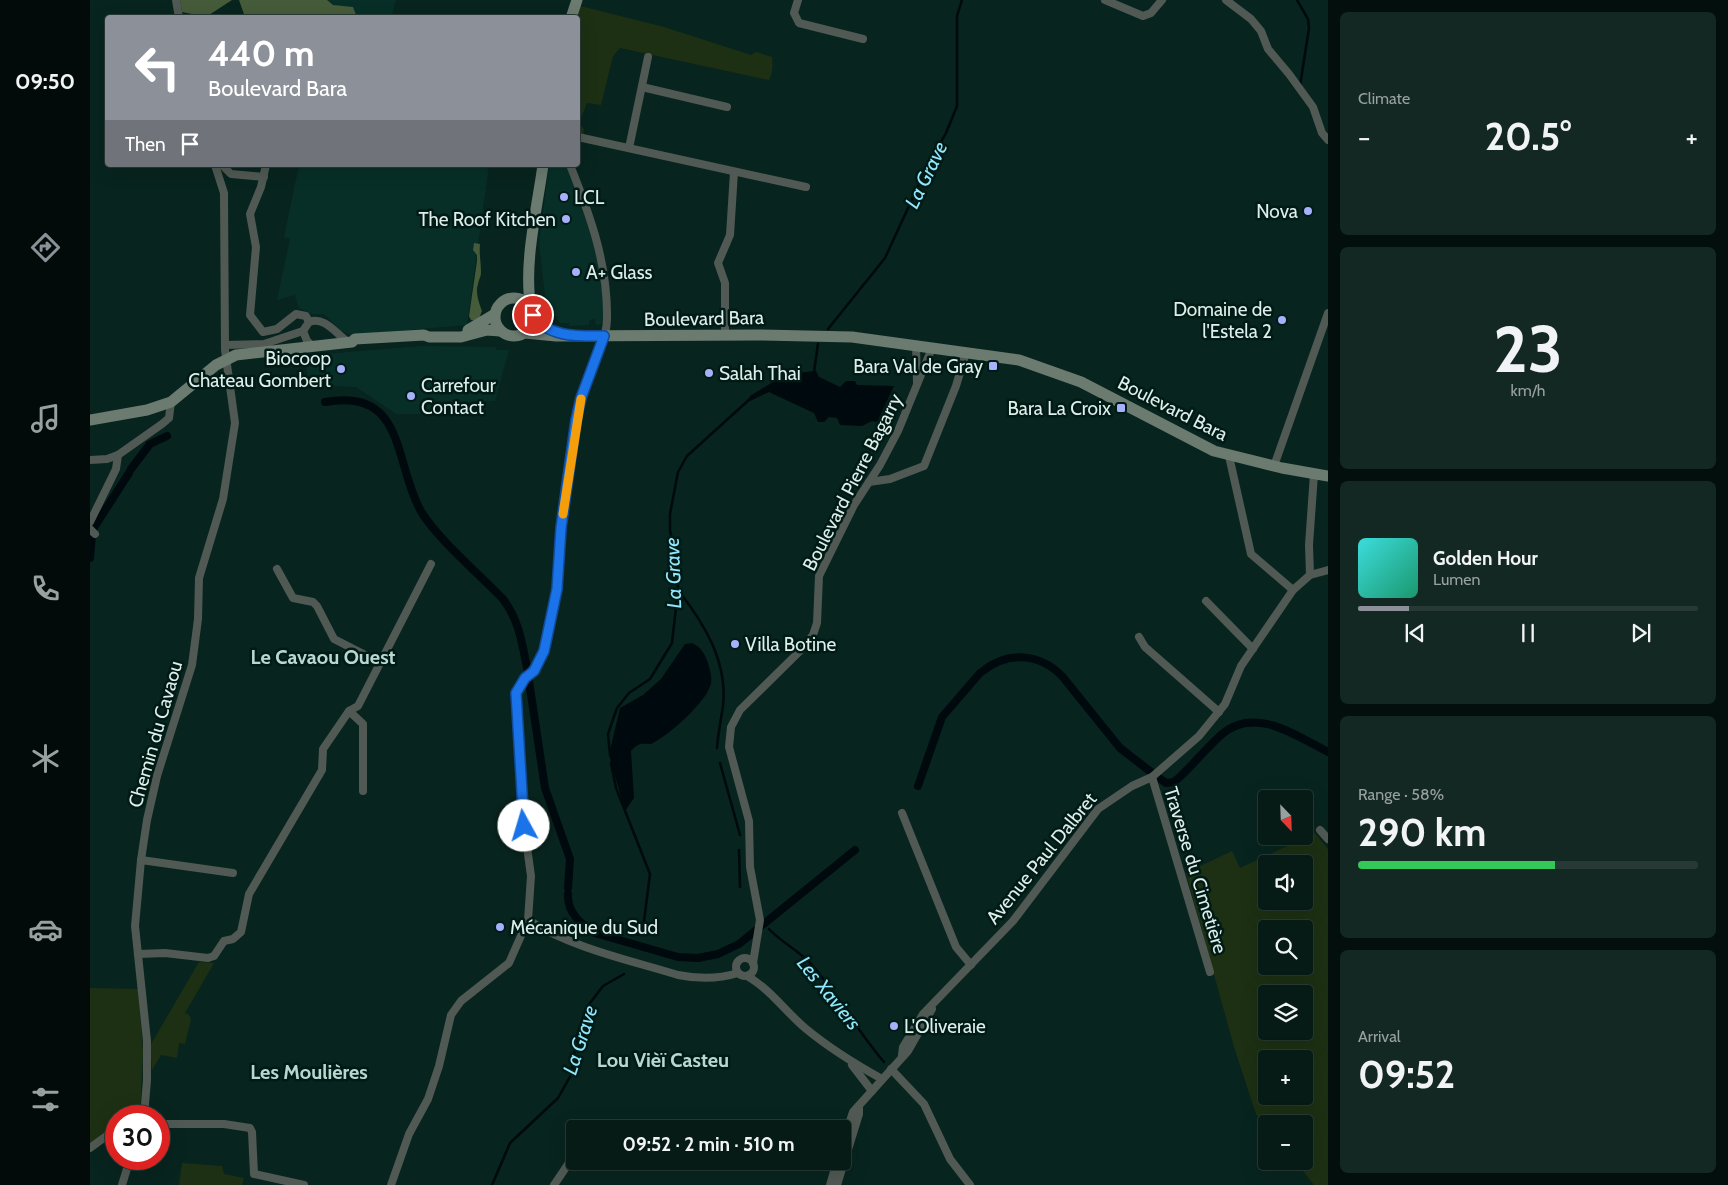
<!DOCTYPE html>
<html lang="en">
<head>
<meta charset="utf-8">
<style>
  :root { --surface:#061b16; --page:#142823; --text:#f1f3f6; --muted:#98a1a1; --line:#273935; --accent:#8c9099 }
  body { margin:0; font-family:Cabin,sans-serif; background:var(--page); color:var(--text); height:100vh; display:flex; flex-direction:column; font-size:19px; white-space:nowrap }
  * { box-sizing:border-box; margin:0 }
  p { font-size:16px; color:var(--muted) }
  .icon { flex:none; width:28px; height:28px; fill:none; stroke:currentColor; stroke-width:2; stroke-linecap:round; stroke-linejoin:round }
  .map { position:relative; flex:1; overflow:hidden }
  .panel { display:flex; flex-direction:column; gap:12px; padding:12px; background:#030f0c; width:400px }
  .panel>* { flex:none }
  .banner { position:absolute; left:15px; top:15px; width:475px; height:152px; border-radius:5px; box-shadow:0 5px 20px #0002,0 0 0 1px var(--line); background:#8c9099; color:#fff; overflow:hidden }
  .needle { width:32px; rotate:157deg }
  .controls { position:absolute; left:1168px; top:790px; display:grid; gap:10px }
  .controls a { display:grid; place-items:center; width:55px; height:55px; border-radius:5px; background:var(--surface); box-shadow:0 5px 20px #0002,0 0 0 1px var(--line); font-size:25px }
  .speed { position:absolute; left:15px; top:1105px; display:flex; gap:10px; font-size:25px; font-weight:700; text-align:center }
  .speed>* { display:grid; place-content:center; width:65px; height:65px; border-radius:50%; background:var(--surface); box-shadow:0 5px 20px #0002,0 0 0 1px var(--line); line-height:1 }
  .speed .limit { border:8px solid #d22; background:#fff; color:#111 }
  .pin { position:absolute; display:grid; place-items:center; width:42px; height:42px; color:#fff; margin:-21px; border:2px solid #fff; border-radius:50%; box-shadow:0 1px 5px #0007 }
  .me { position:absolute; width:55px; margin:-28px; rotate:354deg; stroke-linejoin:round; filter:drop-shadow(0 0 4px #0008) }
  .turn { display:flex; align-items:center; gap:18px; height:105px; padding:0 20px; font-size:22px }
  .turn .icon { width:65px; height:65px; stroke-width:2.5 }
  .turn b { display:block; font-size:35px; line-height:42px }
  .then { display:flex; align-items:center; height:48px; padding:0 20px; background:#0003; gap:10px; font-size:19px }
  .big { font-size:38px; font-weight:800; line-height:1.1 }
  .panel .tile { flex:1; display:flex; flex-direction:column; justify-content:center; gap:8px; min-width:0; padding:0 18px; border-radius:8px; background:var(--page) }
  .panel .dial { align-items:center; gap:0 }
  .dial b { font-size:65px; line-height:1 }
  .song { display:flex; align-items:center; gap:15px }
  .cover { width:60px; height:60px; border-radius:8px; background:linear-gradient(135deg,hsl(180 70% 55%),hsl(160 70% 35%)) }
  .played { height:5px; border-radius:2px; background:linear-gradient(90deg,var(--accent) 15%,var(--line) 15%) }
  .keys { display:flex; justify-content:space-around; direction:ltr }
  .heat { display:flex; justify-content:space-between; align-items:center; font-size:28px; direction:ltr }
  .charge { height:8px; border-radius:4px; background:linear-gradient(90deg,#34c759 58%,var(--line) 0) }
  .trip { position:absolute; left:476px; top:1120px; width:285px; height:50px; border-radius:5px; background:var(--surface); box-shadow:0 5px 20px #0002,0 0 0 1px var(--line); font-weight:800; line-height:50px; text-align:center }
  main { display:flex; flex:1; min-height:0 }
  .tab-bar { display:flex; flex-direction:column; width:90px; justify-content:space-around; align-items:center; background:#020b09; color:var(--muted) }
  .tab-bar .icon { width:35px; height:35px }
  .tab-bar .on { color:var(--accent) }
  .tab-bar b { font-size:22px; color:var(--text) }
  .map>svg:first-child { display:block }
  .built { fill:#072f27 }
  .green { fill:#1d3013; fill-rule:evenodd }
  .forest { fill:#455b39 }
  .water { fill:#00090d }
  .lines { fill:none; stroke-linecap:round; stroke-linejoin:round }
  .stream { stroke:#00090d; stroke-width:2.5 }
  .canal { stroke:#00090d; stroke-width:8 }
  .street { stroke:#505953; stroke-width:8 }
  .secondary { stroke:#6b7b70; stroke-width:11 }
  .route-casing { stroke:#114b97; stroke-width:12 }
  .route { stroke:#1a73e8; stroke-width:9 }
  .slow { stroke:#f59e0b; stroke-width:9 }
  .poi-dot { fill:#a6b1fc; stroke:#001a15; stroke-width:2 }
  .labels { text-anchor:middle; stroke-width:5; stroke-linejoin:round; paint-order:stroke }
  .poi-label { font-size:19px; fill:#deeeea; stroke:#001a15; text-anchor:start }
  .street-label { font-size:19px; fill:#deeeea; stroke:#001a15 }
  .water-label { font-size:20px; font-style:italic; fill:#91e8ff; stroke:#001a15 }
  .neighbourhood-label { font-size:20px; font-weight:bold; fill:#b8d8cf; stroke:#001a15 }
</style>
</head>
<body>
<main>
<nav class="tab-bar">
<b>09:50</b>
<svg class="icon on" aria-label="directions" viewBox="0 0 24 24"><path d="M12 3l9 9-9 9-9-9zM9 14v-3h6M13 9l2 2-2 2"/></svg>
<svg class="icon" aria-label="music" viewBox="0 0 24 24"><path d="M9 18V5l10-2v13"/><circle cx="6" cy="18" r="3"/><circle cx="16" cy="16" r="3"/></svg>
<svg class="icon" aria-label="phone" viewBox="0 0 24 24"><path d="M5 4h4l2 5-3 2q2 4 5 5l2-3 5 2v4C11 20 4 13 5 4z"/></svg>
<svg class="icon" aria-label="climate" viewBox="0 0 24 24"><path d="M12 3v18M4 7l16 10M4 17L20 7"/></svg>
<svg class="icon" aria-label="car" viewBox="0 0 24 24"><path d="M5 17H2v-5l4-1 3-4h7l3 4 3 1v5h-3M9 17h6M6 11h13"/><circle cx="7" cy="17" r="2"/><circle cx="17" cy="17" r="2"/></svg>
<svg class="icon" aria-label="filters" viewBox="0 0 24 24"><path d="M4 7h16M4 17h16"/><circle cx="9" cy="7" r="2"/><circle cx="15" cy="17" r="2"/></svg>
</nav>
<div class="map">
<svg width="1238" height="1185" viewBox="0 0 1238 1185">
  <rect width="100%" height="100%" fill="#08241e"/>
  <g class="built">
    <polygon points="205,0 306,0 301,18 164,17"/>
    <polygon points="209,165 399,165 377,325 260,335 250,330 234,314 222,314 209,308 205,295 187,300 200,239 194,237"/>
    <polygon points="459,165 477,165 506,243 515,312 512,324 506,325 505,319 499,320 499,325 479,326 479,323 471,323 466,319 467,318 460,312 456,304 449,243"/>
    <polygon points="332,346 406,347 406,350 419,350 405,401 349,403 341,412 336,414 306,414 266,387 225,385 219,380 216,367 220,363 221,355"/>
  </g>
  <g class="green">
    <path d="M486 5 574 27 661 55 666 52 682 57C683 65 683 72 679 80L530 48 523 56 511 105 497 103 489 123 494 129 493 138 488 137V18H481Z"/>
    <path d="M1225 833 1238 849V1185H1224L1205 1161H1214V1124H1176V1126L1166 1114 1144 1047 1096 873 1142 851 1150 868ZM1176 864H1214V901H1176ZM1176 929H1214V966H1176ZM1176 994H1214V1031H1176ZM1176 1059H1214V1096H1176Z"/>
    <polygon points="109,962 124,963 95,1013 99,1015 101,1019 95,1044 89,1043 87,1058 71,1055 62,1070 60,1046"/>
    <polygon points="0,988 48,989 53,1052 50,1116 26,1116 26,1124 0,1145"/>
    <polygon points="92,1163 132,1166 134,1174 154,1178 152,1185 89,1185"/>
  </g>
  <g class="forest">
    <polygon points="90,0 142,0 116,17 92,12"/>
    <polygon points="149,0 237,0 243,5 263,7 267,17 155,17"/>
    <path d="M384 243 390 244C389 254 391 262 391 272 391 277 389 279 388 284 385 292 389 303 392 311L388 321 381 320 379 316 387 261V255L383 250Z"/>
  </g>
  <g class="water">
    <polygon points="726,371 729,377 750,387 756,381 765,381 767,385 804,386 787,422 782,421 772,426 750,425 747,418 739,417 734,422 728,422 724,413 679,392 660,401 660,396 696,374"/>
    <path d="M602 643C611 647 615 654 618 663 620 670 622 676 621 683 618 701 578 736 561 744 551 744 549 742 541 751L544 798 535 811 519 755 530 708 553 695 571 679 595 644Z"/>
  </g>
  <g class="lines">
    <g class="stream">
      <polyline points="1207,0 1218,19 1219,28 1210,86"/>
      <polyline points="738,329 795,258 837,167 856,133 867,106 867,16 872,0"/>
      <polyline points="724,372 728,344"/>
      <path d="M588 590C614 623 638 662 633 706 631 720 628 733 627 748"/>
      <polyline points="520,755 518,734 527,708 539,693 560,679 582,643 588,590 587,567 580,530 580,514 588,472 597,456 662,397"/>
      <polyline points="521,763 526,788 560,874 554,921 548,935"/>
      <polyline points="630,763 650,835"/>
      <polyline points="649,850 650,887"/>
      <path d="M679 929C692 943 711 952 723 966 749 997 768 1032 794 1062"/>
      <polyline points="402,1185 420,1143 468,1098 481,1075 487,1036 497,1007 513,986 534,974"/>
    </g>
    <g class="canal">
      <path d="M235 402C317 387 303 464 332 513 349 540 390 575 413 599 429 620 432 643 437 668"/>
      <polyline points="41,469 60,444 77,436"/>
      <polyline points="3,529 39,473"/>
      <polyline points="0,558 2,534"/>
      <path d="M893 671C918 651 949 653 972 676L1030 748 1061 772"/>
      <polyline points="439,681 455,788 480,859 478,888"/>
      <path d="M1069 778 1076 783 1084 782C1101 768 1114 750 1131 735 1164 705 1207 736 1238 752"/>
      <polyline points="828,786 852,717 890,673"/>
      <path d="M478 894C477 913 491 924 505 933L588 957 608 958 628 954 649 944 765 850"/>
    </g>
    <g class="street">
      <polyline points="86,0 89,18"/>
      <polyline points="708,0 704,13 709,23 773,39"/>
      <polyline points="1015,0 1053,16 1061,13 1072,0"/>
      <polyline points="1136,0 1161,19 1171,31 1178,49 1199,74 1223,107 1232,133 1238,140"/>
      <polyline points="552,87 637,107"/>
      <polyline points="488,137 716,187"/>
      <polyline points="539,148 558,57"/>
      <polyline points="132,165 141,174 174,177"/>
      <polyline points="176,165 171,187 160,214 166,247 160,315 173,332 187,329 206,314 216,316 219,322"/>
      <polyline points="635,335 635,283 628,263 640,235 644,172"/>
      <polyline points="135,345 174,344 213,331"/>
      <path d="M223 346 217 341 213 331 219 322C235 316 246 334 258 342"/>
      <polyline points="826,346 827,383"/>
      <polyline points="1139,456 1161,554 1203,590"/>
      <polyline points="0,460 17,459 28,455 72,424 79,418 81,402"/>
      <polyline points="1184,466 1238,313"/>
      <polyline points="779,482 800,479 834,466 866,386 876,352"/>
      <polyline points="0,522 26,469 28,455"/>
      <polyline points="0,529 5,534"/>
      <polyline points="187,569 203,598 223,602 227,606 244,639 291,663"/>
      <polyline points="1220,575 1219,545 1224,474"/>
      <polyline points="1116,601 1163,649"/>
      <polyline points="1049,637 1055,647 1129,712"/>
      <polyline points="259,711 273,724 273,791"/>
      <polyline points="1062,777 1120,972"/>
      <polyline points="812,813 866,947 881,965"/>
      <polyline points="1230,830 1238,839"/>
      <polyline points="51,860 143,873"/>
      <path d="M438 920C485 949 536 959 588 975 608 979 629 979 648 973"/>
      <polyline points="48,954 75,953 118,958 124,956 134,941 143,939 151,932 159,894 232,770 233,749 259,711 268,706 341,564"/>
      <circle cx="655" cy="967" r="9"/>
      <polyline points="663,963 670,920 660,867 659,821 639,747 641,727 650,710 713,648 723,635 727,623 729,576 764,505 790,465 808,431 842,348"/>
      <path d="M657 976C680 989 695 1011 715 1028 739 1048 765 1064 792 1079"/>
      <polyline points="812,1055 813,1047 833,1014 923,921 1008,809 1042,786 1062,777 1109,736 1135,704 1151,666 1203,590 1220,575 1238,570"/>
      <polyline points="762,1065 782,1091"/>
      <polyline points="801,1069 834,1104 860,1159 880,1185"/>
      <polyline points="54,1116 57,1080 57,1041 45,926 51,860 57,820 67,776 102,665 108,619 109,578 133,499 145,423 135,350 134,193 125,165"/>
      <polyline points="69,1124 134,1124 160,1128 162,1132 164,1174 214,1185"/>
      <polyline points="752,1145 763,1112 818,1051 842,1009"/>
      <polyline points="0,1148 26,1129"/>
      <polyline points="32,1185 40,1159"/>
      <path d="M301 1185 319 1134 338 1099 349 1066 361 1015 371 1001 419 963 438 920 441 876 432 811 426 693C434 676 448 667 454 649 467 610 468 569 471 529 474 490 480 448 488 409 495 379 516 349 517 319 518 264 500 215 480 165"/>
      <polyline points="464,1185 485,1154"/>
      <polyline points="740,1185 747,1161"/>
      <polyline points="747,1185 769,1114 769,1108"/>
    </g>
    <g class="secondary">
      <polyline points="481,18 487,0"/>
      <circle cx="424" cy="317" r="19"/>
      <path d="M441 308C433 265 447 209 453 165"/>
      <polyline points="378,330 405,314"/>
      <polyline points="435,333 466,336 669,335 762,337 929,360 991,382 1124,451 1192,468 1238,476"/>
      <polyline points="0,420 57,410 81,402 126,365 146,355 262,342 265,339 334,335 339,337 371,337 397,330 410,331"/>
    </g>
  </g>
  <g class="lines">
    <g class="route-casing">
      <path id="route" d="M434 826 426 693 435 678 444 671 454 651 457 637 467 589 471 528 486 420 491 398 514 336C490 336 458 338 443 315"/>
    </g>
    <use href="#route" class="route"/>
    <polyline class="slow" points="473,514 491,399"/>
  </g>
  <g class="poi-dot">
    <circle cx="474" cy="197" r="5"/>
    <circle cx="1218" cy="211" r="5"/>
    <circle cx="476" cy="219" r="5"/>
    <circle cx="486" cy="272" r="5"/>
    <circle cx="1192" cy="320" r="5"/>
    <rect x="898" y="361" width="10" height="10" rx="2.5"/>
    <circle cx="251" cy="369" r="5"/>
    <circle cx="619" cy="373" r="5"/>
    <circle cx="321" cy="396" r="5"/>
    <rect x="1026" y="403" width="10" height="10" rx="2.5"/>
    <circle cx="645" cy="644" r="5"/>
    <circle cx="410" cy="927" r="5"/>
    <circle cx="804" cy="1026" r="5"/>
  </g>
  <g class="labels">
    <g class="poi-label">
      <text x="484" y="204">LCL</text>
      <text x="1208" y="218" text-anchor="end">Nova</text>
      <text x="466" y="226" text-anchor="end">The Roof Kitchen</text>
      <text x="496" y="279">A+ Glass</text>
      <text x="1182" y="316" text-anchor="end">Domaine de<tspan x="1182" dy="22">l'Estela 2</tspan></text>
      <text x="241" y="365" text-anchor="end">Biocoop<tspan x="241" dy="22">Chateau Gombert</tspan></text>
      <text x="893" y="373" text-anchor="end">Bara Val de Gray</text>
      <text x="629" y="380">Salah Thai</text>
      <text x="331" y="392">Carrefour<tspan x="331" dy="22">Contact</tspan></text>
      <text x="1021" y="415" text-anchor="end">Bara La Croix</text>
      <text x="655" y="651">Villa Botine</text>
      <text x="420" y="934">Mécanique du Sud</text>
      <text x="814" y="1033">L'Oliveraie</text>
    </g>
    <g class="street-label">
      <text transform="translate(614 318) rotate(-1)" y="7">Boulevard Bara</text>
      <text transform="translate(1083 408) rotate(27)" y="7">Boulevard Bara</text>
      <text transform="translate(762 482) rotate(-63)" y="7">Boulevard Pierre Bagarry</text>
      <text transform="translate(65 734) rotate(-74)" y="7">Chemin du Cavaou</text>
      <text transform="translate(951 858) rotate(-51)" y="7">Avenue Paul Dalbret</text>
      <text transform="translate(1106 870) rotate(73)" y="7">Traverse du Cimetière</text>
    </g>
    <g class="water-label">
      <text transform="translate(836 175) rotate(-64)" y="7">La Grave</text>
      <text transform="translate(583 573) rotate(-92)" y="7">La Grave</text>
      <text transform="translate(739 993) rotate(51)" y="7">Les Xaviers</text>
      <text transform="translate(490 1040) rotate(-72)" y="7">La Grave</text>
    </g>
    <g class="neighbourhood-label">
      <text x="233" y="664">Le Cavaou Ouest</text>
      <text x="573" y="1067">Lou Vièï Casteu</text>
      <text x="219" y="1079">Les Moulières</text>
    </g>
  </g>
</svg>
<div class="controls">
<a><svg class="needle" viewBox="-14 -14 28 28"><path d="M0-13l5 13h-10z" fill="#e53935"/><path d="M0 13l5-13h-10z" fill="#98a1a1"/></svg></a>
<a><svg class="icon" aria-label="sound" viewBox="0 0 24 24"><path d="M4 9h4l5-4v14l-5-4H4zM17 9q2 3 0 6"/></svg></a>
<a><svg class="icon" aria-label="search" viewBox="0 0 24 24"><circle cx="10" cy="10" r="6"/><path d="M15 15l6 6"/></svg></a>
<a><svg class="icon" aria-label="layers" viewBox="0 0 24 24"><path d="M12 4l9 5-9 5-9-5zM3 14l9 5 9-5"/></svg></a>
<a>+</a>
<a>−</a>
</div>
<div class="speed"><div class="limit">30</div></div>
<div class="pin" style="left:443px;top:315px;background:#d93025"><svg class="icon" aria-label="arrive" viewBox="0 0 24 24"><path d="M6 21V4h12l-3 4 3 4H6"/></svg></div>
<svg class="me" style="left:434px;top:826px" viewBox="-20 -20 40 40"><circle r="19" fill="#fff"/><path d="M0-13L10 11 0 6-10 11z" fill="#1a73e8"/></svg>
<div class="trip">09:52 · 2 min · 510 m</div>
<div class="banner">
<div class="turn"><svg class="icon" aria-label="left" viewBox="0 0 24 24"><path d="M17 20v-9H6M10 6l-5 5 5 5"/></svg><div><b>440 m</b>Boulevard Bara</div></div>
<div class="then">Then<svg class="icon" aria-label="arrive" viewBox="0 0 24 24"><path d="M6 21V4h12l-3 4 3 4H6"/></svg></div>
</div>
</div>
<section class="panel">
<div class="tile"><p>Climate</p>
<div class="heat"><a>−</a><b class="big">20.5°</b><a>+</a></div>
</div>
<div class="tile dial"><b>23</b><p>km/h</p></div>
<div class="tile">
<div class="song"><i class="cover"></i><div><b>Golden Hour</b><p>Lumen</p></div></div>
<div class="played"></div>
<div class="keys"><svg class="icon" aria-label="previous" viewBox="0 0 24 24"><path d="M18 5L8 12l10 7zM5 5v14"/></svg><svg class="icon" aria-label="pause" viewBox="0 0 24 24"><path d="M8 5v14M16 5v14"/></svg><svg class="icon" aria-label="next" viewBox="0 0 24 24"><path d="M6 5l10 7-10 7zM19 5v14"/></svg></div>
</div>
<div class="tile"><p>Range · 58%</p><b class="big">290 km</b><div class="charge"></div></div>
<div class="tile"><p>Arrival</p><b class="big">09:52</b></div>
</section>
</main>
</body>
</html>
